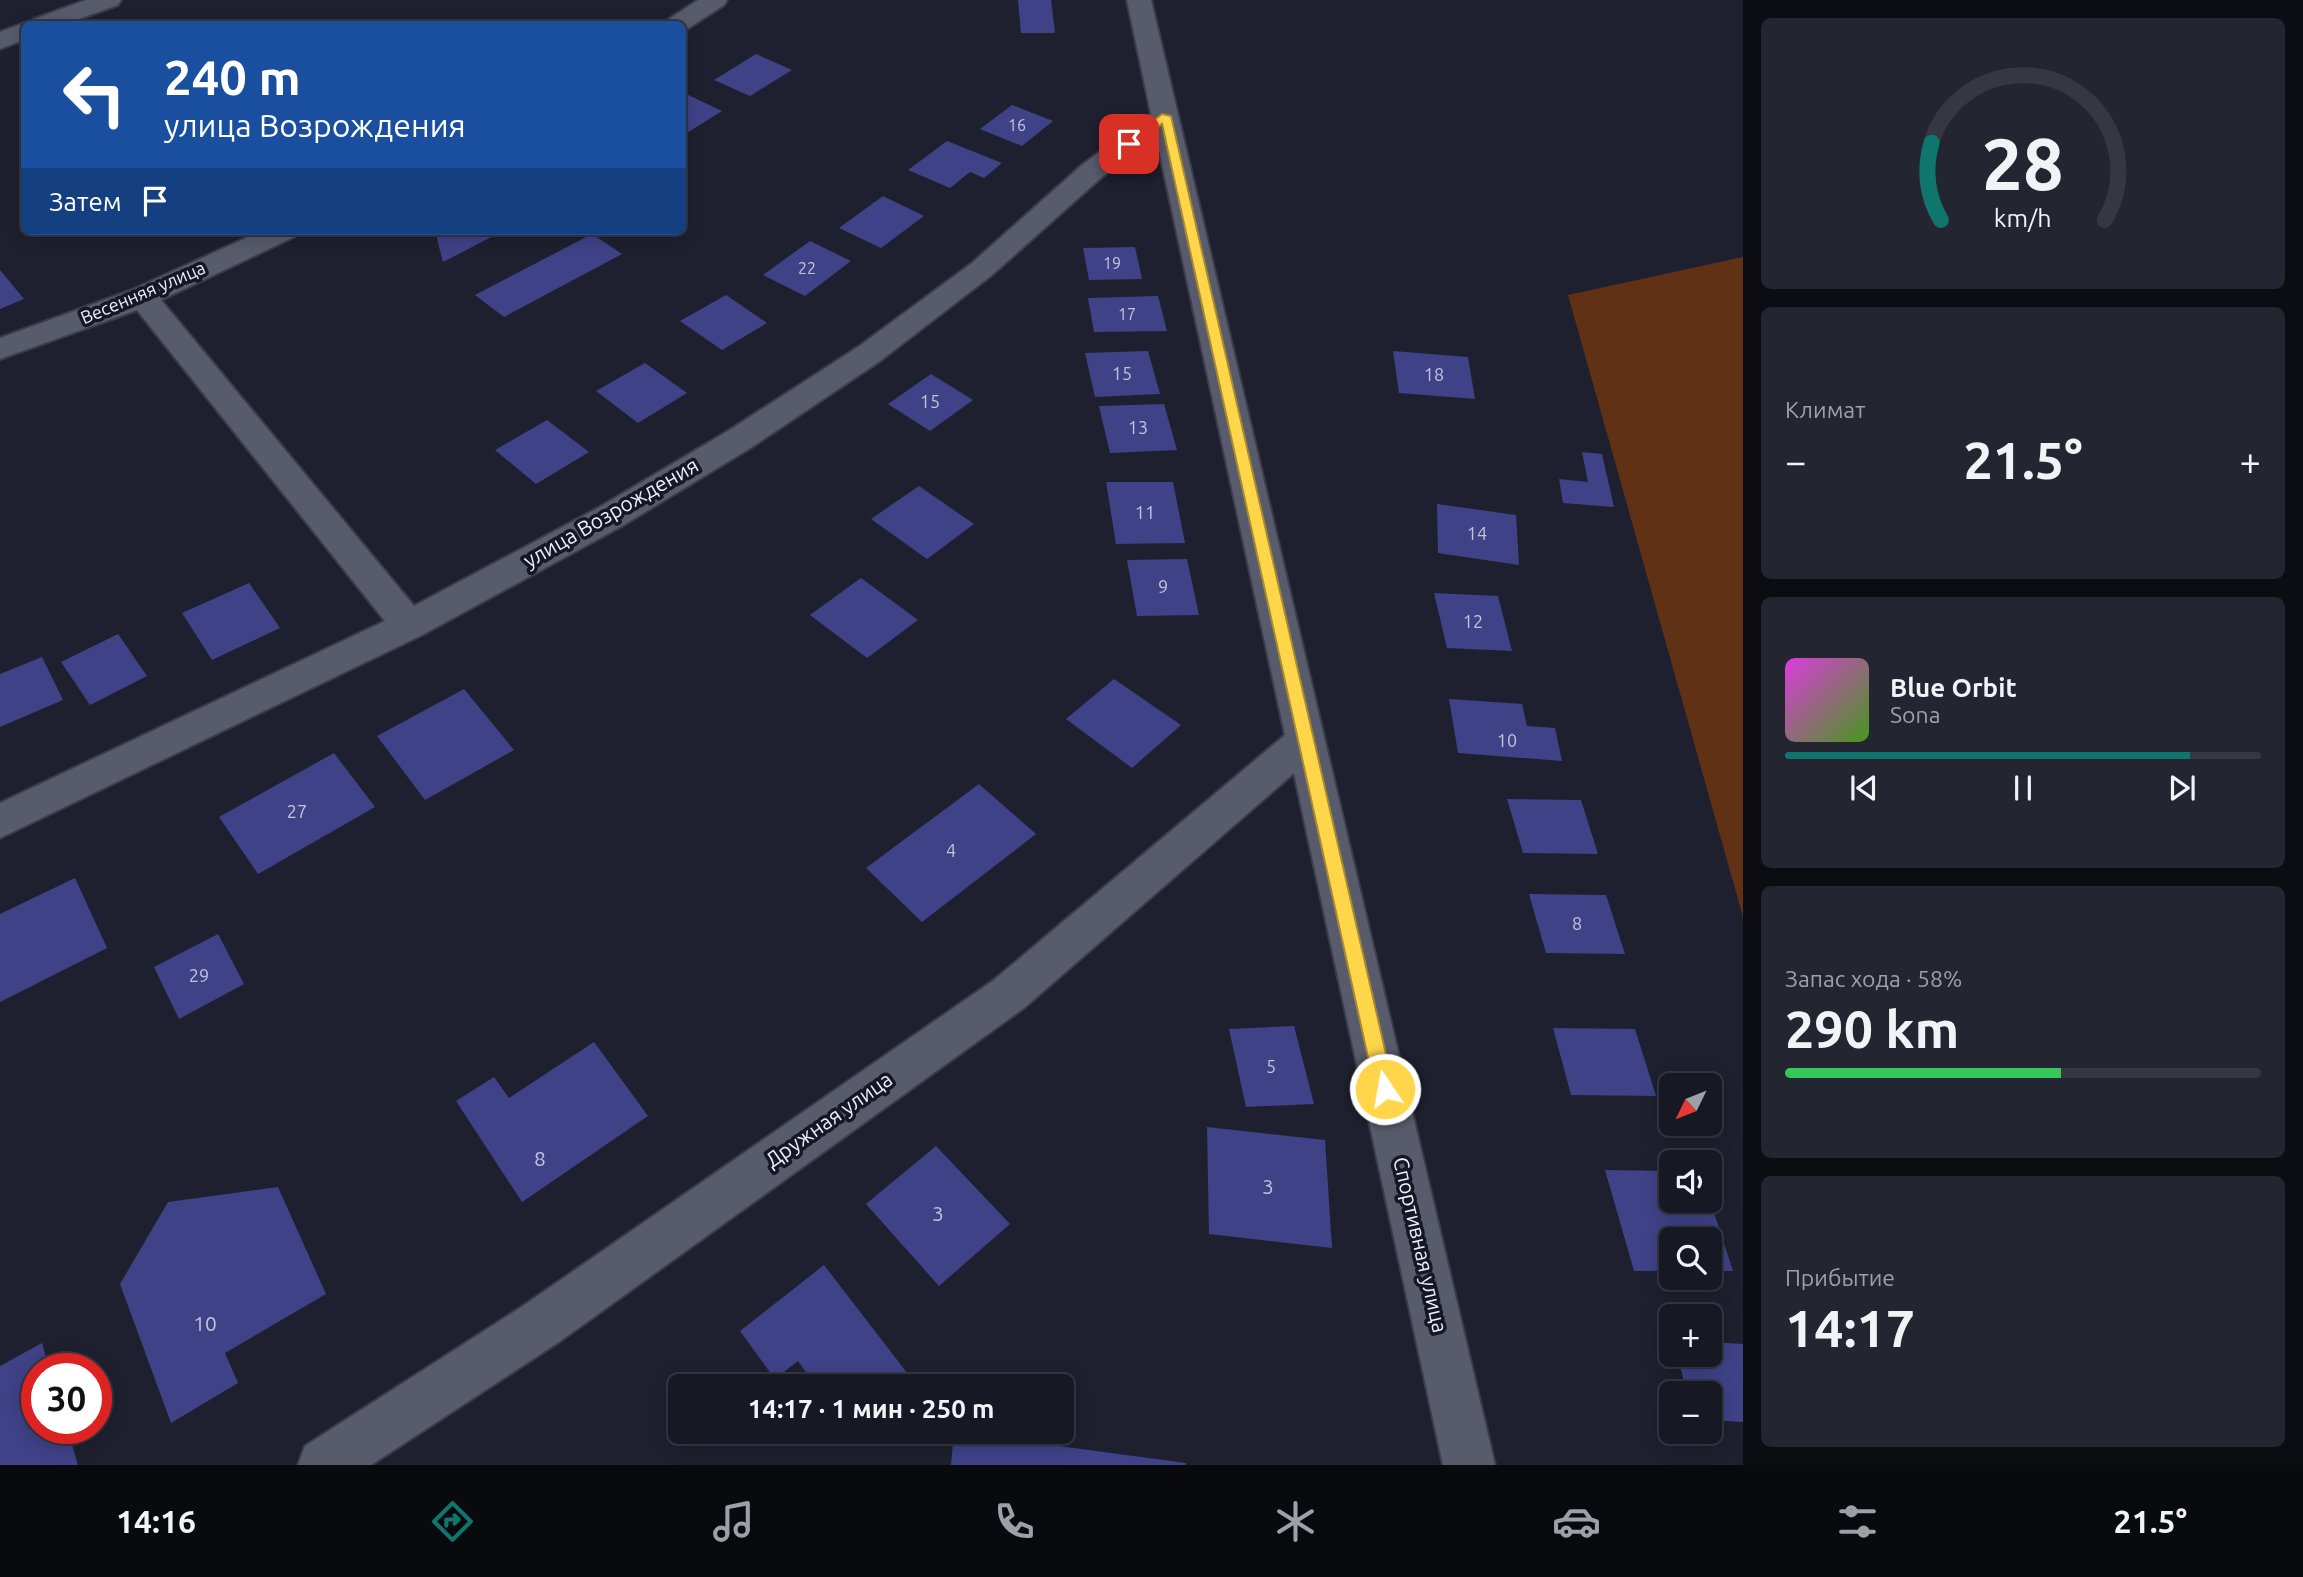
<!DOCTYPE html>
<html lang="ru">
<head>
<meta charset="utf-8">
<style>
  :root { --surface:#161823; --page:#232530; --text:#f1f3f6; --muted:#9ea0a6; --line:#353741; --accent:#0f766e }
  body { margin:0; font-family:Ubuntu,sans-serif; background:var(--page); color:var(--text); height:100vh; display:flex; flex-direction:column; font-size:26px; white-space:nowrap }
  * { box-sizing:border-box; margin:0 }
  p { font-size:23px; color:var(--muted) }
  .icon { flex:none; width:38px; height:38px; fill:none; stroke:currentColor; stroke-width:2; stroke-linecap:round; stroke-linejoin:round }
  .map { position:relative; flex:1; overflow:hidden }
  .details { display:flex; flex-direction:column; gap:18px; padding:18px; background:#0c0d13; width:560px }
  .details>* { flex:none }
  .banner { position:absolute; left:21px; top:21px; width:665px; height:214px; border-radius:10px; box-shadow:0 4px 18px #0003,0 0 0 2px var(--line); background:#1a4fa0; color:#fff; overflow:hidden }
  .needle { width:46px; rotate:227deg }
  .buttons { position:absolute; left:1659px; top:1073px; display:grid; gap:14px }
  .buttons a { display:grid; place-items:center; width:63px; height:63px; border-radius:10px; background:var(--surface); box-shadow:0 4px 18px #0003,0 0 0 2px var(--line); font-size:35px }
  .speed { position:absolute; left:21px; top:1353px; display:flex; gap:14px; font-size:35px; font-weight:700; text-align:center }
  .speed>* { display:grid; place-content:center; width:91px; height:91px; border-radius:50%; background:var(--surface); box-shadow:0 4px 18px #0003,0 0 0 2px var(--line); line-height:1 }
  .speed .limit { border:10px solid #d22; background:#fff; color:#111 }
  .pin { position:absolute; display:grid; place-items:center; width:60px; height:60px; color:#fff; margin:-30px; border-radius:14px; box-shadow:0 4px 10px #0006 }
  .me { position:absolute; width:77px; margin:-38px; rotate:348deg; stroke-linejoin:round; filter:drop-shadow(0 0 5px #0008) }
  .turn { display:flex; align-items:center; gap:24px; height:147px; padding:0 28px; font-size:32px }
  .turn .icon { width:91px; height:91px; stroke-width:2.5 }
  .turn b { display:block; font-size:49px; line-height:60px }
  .then { display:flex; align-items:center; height:66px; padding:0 28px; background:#0003; gap:14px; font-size:26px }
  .big { font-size:52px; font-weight:700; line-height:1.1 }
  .details .widget { flex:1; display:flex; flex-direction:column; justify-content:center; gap:10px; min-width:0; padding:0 24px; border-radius:10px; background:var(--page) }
  .details .dial { align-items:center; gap:0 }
  .dial svg { height:182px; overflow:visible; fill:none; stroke:var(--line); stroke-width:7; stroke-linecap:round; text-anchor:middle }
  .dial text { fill:var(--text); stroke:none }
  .song { display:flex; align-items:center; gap:21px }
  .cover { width:84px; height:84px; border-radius:10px; background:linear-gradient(135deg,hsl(300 70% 55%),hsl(100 70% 35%)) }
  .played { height:7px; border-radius:4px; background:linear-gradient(90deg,var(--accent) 85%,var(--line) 85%) }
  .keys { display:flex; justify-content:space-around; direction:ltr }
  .heat { display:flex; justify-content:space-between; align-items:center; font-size:38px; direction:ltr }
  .charge { height:10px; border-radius:5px; background:linear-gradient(90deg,#34c759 58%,var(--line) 0) }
  .trip { position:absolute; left:668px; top:1374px; width:406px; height:70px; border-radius:10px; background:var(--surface); box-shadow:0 4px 18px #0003,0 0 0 2px var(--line); font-weight:700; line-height:70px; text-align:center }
  .tab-bar { display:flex; height:112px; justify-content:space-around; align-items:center; background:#090a0e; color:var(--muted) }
  .tab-bar .icon { width:49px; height:49px }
  .tab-bar .current { color:var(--accent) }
  .tab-bar b { font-size:32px; color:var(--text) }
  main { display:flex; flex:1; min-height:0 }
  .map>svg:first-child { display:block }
  .green { fill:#613116 }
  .building { fill:#3f4287 }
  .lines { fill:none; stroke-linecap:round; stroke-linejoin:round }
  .street-casing { stroke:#3b3c49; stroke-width:4 }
  .street { fill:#585b6c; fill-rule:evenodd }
  .route { fill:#ffd54a; stroke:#a68a30; stroke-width:2 }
  .labels { text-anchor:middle; stroke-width:7; stroke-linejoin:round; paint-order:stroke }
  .far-number-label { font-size:16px; fill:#c2c4dd }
  .far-street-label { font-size:18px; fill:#eeeffa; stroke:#151725 }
  .number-label { font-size:18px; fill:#c2c4dd }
  .street-label { font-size:21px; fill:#eeeffa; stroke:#151725 }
  .near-number-label { font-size:21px; fill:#c2c4dd }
</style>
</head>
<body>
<main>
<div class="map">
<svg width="1743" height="1465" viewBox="0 0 1743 1465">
  <rect width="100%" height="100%" fill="#1e202f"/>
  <polygon class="green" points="1743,257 1743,917 1568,295"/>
  <g class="building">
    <polygon points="1018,0 1051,0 1055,33 1021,33"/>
    <polygon points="756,54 792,70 750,96 714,80"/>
    <polygon points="686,94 722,111 682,136 682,96"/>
    <polygon points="1012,105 1053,121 1022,146 980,129"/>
    <polygon points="947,141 1002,163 984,178 970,172 950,188 908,170"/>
    <polygon points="883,196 924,216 881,248 839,228"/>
    <polygon points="435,231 503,231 443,262"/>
    <polygon points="592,234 622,254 504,317 475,295"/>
    <polygon points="810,241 851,261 805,296 763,275"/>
    <polygon points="1135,247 1142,279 1089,280 1083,248"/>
    <polygon points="0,270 24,299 0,309"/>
    <polygon points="726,295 767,323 722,350 680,321"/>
    <polygon points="1158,296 1167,331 1094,332 1088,298"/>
    <polygon points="1148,351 1160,394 1095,397 1085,353"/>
    <polygon points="1393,351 1468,357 1475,399 1399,393"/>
    <polygon points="645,363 687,393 638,423 596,391"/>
    <polygon points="931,374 973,400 930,431 888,404"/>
    <polygon points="1164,404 1177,450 1110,453 1099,406"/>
    <polygon points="547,420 589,452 536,484 495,450"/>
    <polygon points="1582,452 1602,454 1614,507 1563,503 1559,479 1588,482"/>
    <polygon points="1106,482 1173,482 1185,543 1116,544"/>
    <polygon points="919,486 974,524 927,559 871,519"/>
    <polygon points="1437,504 1516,515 1519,565 1438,553"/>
    <polygon points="1187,559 1199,615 1137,616 1127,560"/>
    <polygon points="861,578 918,620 867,658 810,615"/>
    <polygon points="249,583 280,628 212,660 182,613"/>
    <polygon points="1434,593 1498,596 1512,651 1447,648"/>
    <polygon points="118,634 147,676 90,705 61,662"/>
    <polygon points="42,657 63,700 0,727 0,674"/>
    <polygon points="1114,679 1181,725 1132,768 1066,719"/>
    <polygon points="464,689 514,750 425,800 377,736"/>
    <polygon points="1449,699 1522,704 1527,726 1555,728 1562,761 1458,753"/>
    <polygon points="334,753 375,807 258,874 219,817"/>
    <polygon points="979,784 1036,834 922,922 866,868"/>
    <polygon points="1507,799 1581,800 1598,854 1523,853"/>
    <polygon points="75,878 107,948 0,1002 0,914"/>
    <polygon points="1529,894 1606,895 1625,954 1546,953"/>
    <polygon points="218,934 244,984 179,1019 154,967"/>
    <polygon points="1294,1026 1314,1104 1246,1107 1229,1029"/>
    <polygon points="1553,1028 1635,1029 1656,1096 1571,1095"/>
    <polygon points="594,1042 648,1116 522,1202 456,1101 494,1077 509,1098"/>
    <polygon points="1207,1127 1325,1140 1332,1248 1209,1234"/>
    <polygon points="936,1146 1010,1224 939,1286 866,1204"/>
    <polygon points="1605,1170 1671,1171 1671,1200 1710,1200 1733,1271 1710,1271 1710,1239 1671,1239 1671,1271 1634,1271"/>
    <polygon points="278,1187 326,1294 225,1353 238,1383 171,1423 120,1284 168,1202"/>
    <polygon points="824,1265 911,1378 902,1386 816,1386 798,1361 775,1379 740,1331"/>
    <polygon points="1710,1342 1743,1344 1743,1422 1710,1420 1710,1393 1687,1393 1677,1354 1710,1354"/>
    <polygon points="42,1343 49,1368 37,1368 37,1428 67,1428 78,1465 0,1465 0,1366"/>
    <polygon points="954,1432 1186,1463 1186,1465 951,1465"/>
  </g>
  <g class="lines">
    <g class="street-casing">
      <g id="street">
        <polygon points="86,0 121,0 118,5 65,24 31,24 34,19"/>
        <polygon points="698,0 727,0 724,5 687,29 682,30 682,24 666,24 669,19"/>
        <polygon points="1127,0 1151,0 1495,1465 1443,1465 1294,773 1024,1008 559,1342 371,1465 298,1465 305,1446 523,1306 994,980 1285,735 1156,136 1102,177 992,275 880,361 752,447 622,526 422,635 0,838 0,803 385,621 137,310 0,359 0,338 132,290 261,231 298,231 294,237 161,300 414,606 598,508 728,431 858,347 972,263 1082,165 1151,114"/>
        <polygon points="24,23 28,24 24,24 24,40 0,49 0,32"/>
      </g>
    </g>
    <use href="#street" class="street"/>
  </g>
  <polygon class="route" points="1162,114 1171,116 1394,1089 1391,1095 1385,1098 1378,1095 1375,1089 1162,124 1133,146 1123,144"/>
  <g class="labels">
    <g class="far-number-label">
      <text x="1017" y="131">16</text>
      <text x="1112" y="269">19</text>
      <text x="807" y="274">22</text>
      <text x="1127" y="320">17</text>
    </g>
    <g class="far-street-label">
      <text transform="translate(143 293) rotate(-23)" y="6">Весенняя улица</text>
    </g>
    <g class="number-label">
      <text x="1122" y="380">15</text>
      <text x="1434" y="381">18</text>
      <text x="930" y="408">15</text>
      <text x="1138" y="434">13</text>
      <text x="1145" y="519">11</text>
      <text x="1477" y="540">14</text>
      <text x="1163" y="593">9</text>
      <text x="1473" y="628">12</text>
      <text x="1507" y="747">10</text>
      <text x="297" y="818">27</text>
      <text x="951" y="857">4</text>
      <text x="1577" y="930">8</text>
      <text x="199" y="982">29</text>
      <text x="1271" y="1073">5</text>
    </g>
    <g class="street-label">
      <text transform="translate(611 513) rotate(-30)" y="7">улица Возрождения</text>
      <text transform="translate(829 1120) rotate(-35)" y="7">Дружная улица</text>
      <text transform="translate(1420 1245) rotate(77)" y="7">Спортивная улица</text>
    </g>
    <g class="near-number-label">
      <text x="540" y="1166">8</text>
      <text x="1268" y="1194">3</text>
      <text x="938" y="1221">3</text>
      <text x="205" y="1331">10</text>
    </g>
  </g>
</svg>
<div class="buttons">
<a><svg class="needle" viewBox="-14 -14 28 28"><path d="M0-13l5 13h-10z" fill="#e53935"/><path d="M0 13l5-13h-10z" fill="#9ea0a6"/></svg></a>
<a><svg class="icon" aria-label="sound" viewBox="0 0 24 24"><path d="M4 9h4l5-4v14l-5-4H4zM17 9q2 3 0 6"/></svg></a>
<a><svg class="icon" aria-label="search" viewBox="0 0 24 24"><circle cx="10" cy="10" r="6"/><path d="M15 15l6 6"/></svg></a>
<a>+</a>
<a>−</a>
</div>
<div class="speed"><div class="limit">30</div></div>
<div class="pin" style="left:1129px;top:144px;background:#d93025"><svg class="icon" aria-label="arrive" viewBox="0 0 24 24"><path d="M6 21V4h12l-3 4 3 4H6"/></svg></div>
<svg class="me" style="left:1385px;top:1089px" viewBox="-20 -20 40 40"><circle r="17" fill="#ffd54a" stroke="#fff" stroke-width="3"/><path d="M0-11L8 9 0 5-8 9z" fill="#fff"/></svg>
<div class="trip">14:17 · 1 мин · 250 m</div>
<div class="banner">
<div class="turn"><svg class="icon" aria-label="left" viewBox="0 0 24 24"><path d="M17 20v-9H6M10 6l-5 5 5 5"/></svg><div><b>240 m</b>улица Возрождения</div></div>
<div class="then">Затем<svg class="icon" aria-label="arrive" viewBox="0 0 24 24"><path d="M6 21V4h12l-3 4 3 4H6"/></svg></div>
</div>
</div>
<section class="details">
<div class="widget dial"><svg viewBox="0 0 100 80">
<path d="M14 69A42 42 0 1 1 86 69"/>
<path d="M14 69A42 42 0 0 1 10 35" stroke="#0f766e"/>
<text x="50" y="56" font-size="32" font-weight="700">28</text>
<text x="50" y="72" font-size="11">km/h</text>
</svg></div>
<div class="widget"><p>Климат</p>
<div class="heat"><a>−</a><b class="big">21.5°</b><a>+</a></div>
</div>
<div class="widget">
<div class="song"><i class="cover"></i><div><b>Blue Orbit</b><p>Sona</p></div></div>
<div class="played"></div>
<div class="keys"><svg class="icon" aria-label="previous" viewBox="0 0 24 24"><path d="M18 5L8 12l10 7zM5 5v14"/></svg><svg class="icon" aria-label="pause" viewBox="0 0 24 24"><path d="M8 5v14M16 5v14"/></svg><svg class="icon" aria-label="next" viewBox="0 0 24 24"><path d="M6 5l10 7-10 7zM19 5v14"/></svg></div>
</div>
<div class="widget"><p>Запас хода · 58%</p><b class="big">290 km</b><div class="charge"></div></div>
<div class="widget"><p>Прибытие</p><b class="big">14:17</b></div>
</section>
</main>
<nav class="tab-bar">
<b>14:16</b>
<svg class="icon current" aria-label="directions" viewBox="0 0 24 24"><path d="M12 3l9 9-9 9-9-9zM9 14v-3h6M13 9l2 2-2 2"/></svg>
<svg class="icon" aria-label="music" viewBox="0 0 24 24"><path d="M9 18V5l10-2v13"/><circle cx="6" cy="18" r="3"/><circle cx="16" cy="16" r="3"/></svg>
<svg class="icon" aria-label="phone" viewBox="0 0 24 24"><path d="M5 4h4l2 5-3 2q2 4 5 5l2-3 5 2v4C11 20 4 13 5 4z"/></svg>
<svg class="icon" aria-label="climate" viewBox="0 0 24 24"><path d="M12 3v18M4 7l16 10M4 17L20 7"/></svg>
<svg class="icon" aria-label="car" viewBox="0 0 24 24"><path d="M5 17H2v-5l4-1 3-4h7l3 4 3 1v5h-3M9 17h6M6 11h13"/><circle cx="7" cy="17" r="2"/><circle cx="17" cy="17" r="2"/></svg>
<svg class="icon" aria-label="filters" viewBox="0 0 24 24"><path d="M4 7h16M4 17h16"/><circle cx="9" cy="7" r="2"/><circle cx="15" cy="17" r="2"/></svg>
<b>21.5°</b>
</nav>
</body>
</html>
